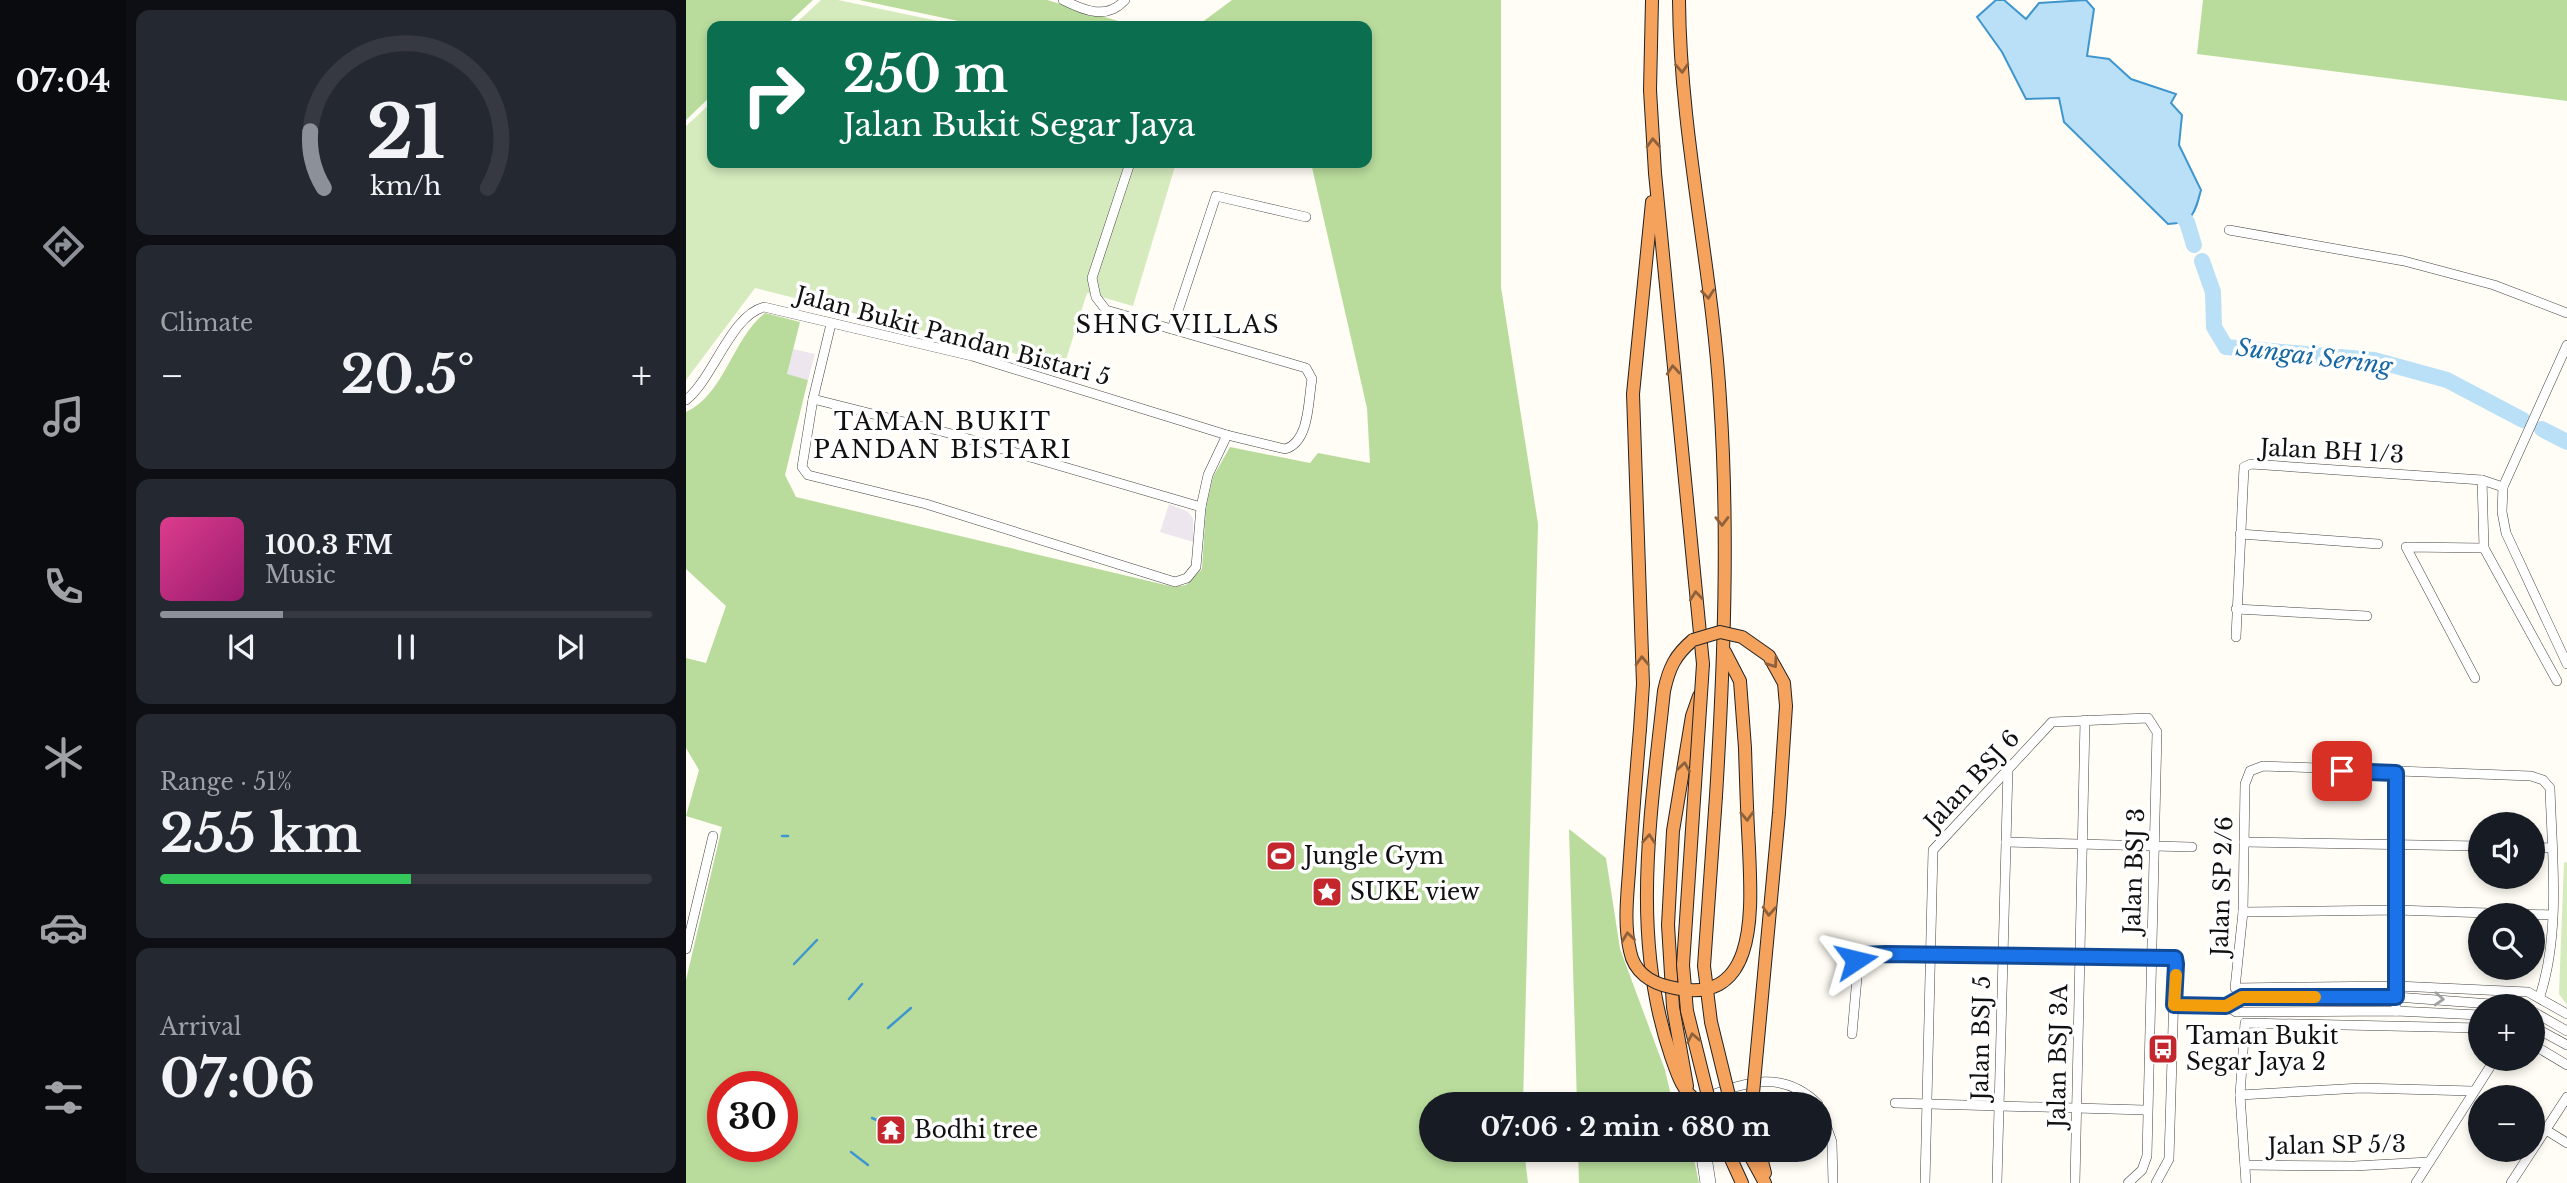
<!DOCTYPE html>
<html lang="en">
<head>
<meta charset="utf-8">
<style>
  :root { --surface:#171b24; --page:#242831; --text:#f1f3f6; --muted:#9ea1a6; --line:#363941; --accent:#8c9099 }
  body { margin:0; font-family:"Libre Baskerville",serif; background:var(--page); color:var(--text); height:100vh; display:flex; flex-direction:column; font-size:26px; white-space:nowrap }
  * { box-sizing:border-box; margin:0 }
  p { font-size:23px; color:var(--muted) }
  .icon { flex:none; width:38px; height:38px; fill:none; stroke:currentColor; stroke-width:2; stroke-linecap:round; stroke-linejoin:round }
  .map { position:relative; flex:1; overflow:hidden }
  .drawer { display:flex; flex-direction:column; gap:10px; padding:10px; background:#0d0f14; width:560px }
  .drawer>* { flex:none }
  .banner { position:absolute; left:21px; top:21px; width:665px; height:147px; border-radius:14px; box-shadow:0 4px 10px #0003; background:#0b6e4f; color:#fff; overflow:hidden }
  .buttons { position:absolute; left:1782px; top:812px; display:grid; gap:14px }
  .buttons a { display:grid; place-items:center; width:77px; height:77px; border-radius:50%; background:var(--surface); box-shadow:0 4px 10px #0003; font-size:35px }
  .speed { position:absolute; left:21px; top:1071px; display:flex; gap:14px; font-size:35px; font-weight:700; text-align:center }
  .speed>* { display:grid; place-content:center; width:91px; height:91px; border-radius:50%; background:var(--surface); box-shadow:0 4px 10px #0003; line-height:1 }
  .speed .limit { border:10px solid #d22; background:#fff; color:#111 }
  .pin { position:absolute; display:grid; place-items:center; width:60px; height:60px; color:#fff; margin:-30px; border-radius:14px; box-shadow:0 4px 10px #0006 }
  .me { position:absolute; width:77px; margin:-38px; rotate:80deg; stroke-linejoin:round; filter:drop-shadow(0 0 5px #0008) }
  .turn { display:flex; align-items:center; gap:24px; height:147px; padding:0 21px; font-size:32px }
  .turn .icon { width:91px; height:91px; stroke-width:2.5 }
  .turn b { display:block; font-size:49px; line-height:60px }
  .big { font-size:52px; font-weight:800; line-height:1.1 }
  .drawer .tile { flex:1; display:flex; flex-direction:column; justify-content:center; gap:10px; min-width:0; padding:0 24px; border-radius:14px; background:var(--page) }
  .drawer .dial { align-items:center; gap:0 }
  .dial svg { height:182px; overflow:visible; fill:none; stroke:var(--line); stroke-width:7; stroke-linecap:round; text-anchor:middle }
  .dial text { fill:var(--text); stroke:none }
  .song { display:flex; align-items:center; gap:21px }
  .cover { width:84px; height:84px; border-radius:10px; background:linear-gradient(135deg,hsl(330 70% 55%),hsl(320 70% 35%)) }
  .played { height:7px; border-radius:4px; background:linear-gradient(90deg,var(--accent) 25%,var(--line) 25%) }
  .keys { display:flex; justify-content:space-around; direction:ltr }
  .heat { display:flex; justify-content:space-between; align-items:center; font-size:38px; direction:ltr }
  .charge { height:10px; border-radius:5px; background:linear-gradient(90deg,#34c759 51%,var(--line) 0) }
  .trip { position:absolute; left:733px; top:1092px; width:413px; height:70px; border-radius:35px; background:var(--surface); box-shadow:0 4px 10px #0003; font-weight:800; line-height:70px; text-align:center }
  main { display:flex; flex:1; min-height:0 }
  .menu { display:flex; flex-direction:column; width:126px; justify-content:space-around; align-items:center; background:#090b0e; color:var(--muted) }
  .menu .icon { width:49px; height:49px }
  .menu .current { color:var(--accent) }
  .menu b { font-size:32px; color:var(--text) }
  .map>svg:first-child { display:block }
  .industrial { fill:#eee6ef }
  .green { fill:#d5ebbd }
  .forest { fill:#b9dc9c; fill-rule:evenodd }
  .water { fill:#b9e0f7; stroke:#3f96cf; stroke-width:2 }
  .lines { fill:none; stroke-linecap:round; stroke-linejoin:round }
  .stream { stroke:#3f96cf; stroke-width:2.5 }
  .river { stroke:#b9e0f7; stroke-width:16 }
  .minor-casing { stroke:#444; stroke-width:10 }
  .highway-casing { stroke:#222; stroke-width:14 }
  .minor { stroke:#fff; stroke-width:9 }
  .highway { stroke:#f5a25d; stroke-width:12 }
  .highway-bridge-casing { stroke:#222; stroke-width:14; stroke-linecap:butt }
  .highway-bridge { stroke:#f5a25d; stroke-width:12 }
  .oneway { stroke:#8e613b }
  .oneway2 { stroke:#a0a0a0 }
  .route-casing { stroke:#114b97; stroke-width:18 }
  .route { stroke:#1a73e8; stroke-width:12 }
  .slow { stroke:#f59e0b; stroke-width:12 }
  .labels { text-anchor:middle; stroke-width:7; stroke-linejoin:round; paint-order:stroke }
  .street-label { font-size:23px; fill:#111; stroke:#fff }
  .poi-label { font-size:23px; fill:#111; stroke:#fff; text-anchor:start }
  .neighbourhood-label { font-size:24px; letter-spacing:2px; fill:#111; stroke:#fff }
  .water-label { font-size:24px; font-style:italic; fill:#1768a6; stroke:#fff }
</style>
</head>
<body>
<main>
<nav class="menu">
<b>07:04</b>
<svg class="icon current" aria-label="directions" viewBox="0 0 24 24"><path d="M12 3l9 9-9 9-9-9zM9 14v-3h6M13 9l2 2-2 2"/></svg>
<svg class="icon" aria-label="music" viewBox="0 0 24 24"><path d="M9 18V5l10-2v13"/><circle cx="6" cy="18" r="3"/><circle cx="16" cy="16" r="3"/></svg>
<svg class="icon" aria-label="phone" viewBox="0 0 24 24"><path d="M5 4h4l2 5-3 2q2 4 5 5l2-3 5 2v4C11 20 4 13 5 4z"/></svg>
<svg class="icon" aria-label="climate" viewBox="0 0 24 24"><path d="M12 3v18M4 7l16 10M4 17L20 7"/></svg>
<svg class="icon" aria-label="car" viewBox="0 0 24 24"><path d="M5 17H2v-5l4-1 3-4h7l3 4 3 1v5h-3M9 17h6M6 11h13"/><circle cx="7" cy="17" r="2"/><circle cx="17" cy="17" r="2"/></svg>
<svg class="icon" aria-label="filters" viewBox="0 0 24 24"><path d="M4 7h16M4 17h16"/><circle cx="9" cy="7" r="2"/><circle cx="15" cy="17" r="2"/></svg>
</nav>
<section class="drawer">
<div class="tile dial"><svg viewBox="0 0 100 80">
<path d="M14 69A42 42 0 1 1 86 69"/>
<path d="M14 69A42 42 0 0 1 8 44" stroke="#8c9099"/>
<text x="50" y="56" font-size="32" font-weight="700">21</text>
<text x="50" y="72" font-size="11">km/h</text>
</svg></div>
<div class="tile"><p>Climate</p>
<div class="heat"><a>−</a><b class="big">20.5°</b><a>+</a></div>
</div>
<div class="tile">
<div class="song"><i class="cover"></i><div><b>100.3 FM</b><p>Music</p></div></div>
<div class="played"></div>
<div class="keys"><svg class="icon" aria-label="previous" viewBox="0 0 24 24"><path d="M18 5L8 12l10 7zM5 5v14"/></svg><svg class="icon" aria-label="pause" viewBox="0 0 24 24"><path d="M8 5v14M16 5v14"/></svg><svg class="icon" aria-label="next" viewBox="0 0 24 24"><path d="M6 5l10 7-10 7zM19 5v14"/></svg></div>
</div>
<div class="tile"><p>Range · 51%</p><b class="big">255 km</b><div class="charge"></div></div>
<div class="tile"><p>Arrival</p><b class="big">07:06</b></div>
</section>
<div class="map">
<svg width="1881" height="1183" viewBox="0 0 1881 1183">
  <rect width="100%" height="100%" fill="#fffdf5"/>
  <g class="industrial">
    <polygon points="107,349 129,354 122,380 101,375"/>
    <polygon points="483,504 501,511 507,518 507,542 474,532"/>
  </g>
  <g class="green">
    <polygon points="135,0 152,0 276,26 107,26"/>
    <polygon points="26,102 26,163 490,163 447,306 401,293 378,366 69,288 0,380 0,126"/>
    <polygon points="1878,862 1881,863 1881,1005 1873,994"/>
  </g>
  <g class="forest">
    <polygon points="0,0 127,0 99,26 26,26 26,95 0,120"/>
    <polygon points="173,0 361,0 449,26 296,26"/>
    <path d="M546 0H815V287L852 524 837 1104H746V1150H838L842 1183H0V980L36 827 0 816 13 770 0 748V658L20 663 40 606 0 569V412C39 394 46 339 79 313L114 322 101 374 122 380 99 475 110 497 488 587 500 585 516 569 520 507 527 477 544 447 624 463 632 453 684 463 681 408 625 163H681V26H511ZM37 1087H96V1146H37Z"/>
    <polygon points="1517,0 1881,0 1881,101 1511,54"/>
    <polygon points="883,829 920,858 934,949 979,1070 987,1104 891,1104"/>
    <polygon points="892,1150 1006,1150 1013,1183 893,1183"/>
  </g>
  <path class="water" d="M1310 0H1318L1340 19 1353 3 1400 0 1408 9 1401 56 1423 59 1445 79 1490 94 1485 103 1496 115 1493 145 1515 190C1509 213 1507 223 1482 224L1378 122 1373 98 1340 99 1316 52 1291 17Z"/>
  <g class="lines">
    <g class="stream">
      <polyline points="96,836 102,836"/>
      <polyline points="108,964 131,940"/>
      <polyline points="163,999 176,984"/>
      <polyline points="202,1028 225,1008"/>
      <polyline points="186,1118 209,1128"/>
      <polyline points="165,1152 182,1165"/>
    </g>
    <g class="river">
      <polyline points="1487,206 1501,222 1508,245"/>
      <polyline points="1516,261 1527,292 1528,327 1540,347 1688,360 1761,380 1837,420"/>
      <polyline points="1856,429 1881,442"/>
    </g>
    <g class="minor-casing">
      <g id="minor">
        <path d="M377 0C399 11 421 20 439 0"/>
        <polyline points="1543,230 1718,261 1808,285 1881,313"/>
        <polyline points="145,324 127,399 116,467 122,475 240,504 489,582 501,578 510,567 515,507 522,475 541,435"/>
        <polyline points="486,329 530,196 620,217"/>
        <polyline points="1881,345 1817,487 1816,512 1820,533 1881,664"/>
        <polyline points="127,399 262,433 515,507"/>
        <path d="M0 400C27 379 45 315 78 307L286 356 541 435 599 449C624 442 622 400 626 379L620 368 420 310 410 297 406 278 444 163"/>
        <polyline points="1796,480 1798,548 1871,681"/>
        <polyline points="1554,534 1692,544"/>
        <polyline points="1550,609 1681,616"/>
        <polyline points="1550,637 1558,467 1565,464 1796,480 1817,487"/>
        <polyline points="1789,678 1720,547 1798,548"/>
        <polyline points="1710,773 1710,1011"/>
        <polyline points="1320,842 1506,847"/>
        <polyline points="1558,842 1794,846"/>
        <polyline points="1846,847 1865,848"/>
        <polyline points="1557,912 1710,910 1866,915"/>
        <polyline points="0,949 27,836"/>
        <path d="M1854 996C1875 931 1866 855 1864 788L1857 780 1845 776 1577 766 1564 771 1559 784 1557 912 1549 988 1711 986 1842 992 1881 1014"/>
        <polyline points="1488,1005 1540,1006 1556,997 1710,997 1832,1006"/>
        <polyline points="1540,1006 1550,1012 1710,1011 1794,1015"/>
        <polyline points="1846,1011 1881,1031"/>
        <polyline points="1846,1026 1881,1045"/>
        <polyline points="1166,1034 1173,955 1489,958 1483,1159 1470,1183"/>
        <polyline points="1846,1044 1881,1065"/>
        <polyline points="1554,1095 1675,1088 1787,1091"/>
        <path d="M1017 1098C1059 1083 1095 1068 1132 1104"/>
        <polyline points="1209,1103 1459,1110"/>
        <polyline points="1134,1108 1146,1142 1147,1183"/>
        <polyline points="1860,1130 1881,1143"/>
        <polyline points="1014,1150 1019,1183"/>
        <polyline points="1020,1150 1025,1183"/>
        <polyline points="1559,1165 1668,1166 1743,1162"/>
        <polyline points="1239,1183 1247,850 1366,722 1462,718 1471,732 1461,1156 1456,1170 1442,1183"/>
        <polyline points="1311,1183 1322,768"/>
        <polyline points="1389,1183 1399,720"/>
        <polyline points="1560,1183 1554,1095 1559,1023 1794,1028"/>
        <polyline points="1730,1183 1809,1059"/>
        <polyline points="1825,1183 1881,1097"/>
      </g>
    </g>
    <g class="highway-casing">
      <g id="highway">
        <polyline points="966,0 964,90 969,173 1017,664"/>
        <path d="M993 0C994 135 1026 266 1034 399 1043 531 1038 664 1030 796"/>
        <path d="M1007 640C989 655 983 668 978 691 965 814 944 936 985 1056 990 1070 997 1094 1011 1100"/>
        <polyline points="1039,652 1054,681 1059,748"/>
        <polyline points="954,729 957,684 947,394 966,202"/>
        <polyline points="1001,1086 987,1007 982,925 987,831 1006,716 1013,696"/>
        <polyline points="1041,1150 1056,1183"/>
        <polyline points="1061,1150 1079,1183"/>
        <polyline points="1073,1150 1079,1173"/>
      </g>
    </g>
    <use href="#minor" class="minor"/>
    <use href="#highway" class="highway"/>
    <g class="highway-bridge-casing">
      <g id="highway-bridge">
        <polyline points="1007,640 1034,632 1056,637 1083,656 1098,683 1100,706 1093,813 1066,1104"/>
        <polyline points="1017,664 997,965 1001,1011 1024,1104"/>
        <path d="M954 729C950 777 946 824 943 872 941 898 938 925 944 951 948 972 965 983 984 987 1075 1010 1065 905 1063 848 1061 815 1060 781 1059 748"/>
        <polyline points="1030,796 1018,966 1025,1022 1045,1104"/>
      </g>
    </g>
    <use href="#highway-bridge" class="highway-bridge"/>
  </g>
  <defs><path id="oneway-chevron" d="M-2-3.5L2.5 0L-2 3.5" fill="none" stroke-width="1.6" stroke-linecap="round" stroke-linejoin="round" transform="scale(1.75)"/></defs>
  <g class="oneway">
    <use href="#oneway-chevron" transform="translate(996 68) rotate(87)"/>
    <use href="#oneway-chevron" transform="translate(967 143) rotate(-93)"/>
    <use href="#oneway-chevron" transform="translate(1022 294) rotate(84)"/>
    <use href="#oneway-chevron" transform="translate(987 370) rotate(-95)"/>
    <use href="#oneway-chevron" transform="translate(1036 521) rotate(89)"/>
    <use href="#oneway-chevron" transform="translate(1010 596) rotate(-96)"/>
    <use href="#oneway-chevron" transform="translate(956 661) rotate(-92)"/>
    <use href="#oneway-chevron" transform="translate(1087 663) rotate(55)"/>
    <use href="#oneway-chevron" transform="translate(998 767) rotate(-81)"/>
    <use href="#oneway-chevron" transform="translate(1061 816) rotate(88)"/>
    <use href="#oneway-chevron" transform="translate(963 839) rotate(-86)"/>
    <use href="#oneway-chevron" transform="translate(1083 911) rotate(93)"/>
    <use href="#oneway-chevron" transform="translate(942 937) rotate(-98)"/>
    <use href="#oneway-chevron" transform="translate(1007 1038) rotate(-101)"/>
  </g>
  <use class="oneway2" href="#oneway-chevron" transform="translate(1753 999) rotate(3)"/>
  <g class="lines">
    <g class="route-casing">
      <polyline id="route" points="1170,960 1173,955 1200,954 1484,958 1489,958 1490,964 1488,1005 1540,1006 1556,997 1710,997 1710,773 1656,771"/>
    </g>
    <use href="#route" class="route"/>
    <polyline class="slow" points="1490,975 1488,1005 1540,1006 1556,997 1629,997"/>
  </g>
  <defs>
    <g id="stadium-square" transform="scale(1.575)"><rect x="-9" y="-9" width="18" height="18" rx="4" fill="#c4262e" stroke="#fff"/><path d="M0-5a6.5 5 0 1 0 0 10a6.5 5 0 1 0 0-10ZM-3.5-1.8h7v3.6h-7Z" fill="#fff"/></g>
    <g id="sight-square" transform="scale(1.575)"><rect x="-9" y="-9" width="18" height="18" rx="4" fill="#c4262e" stroke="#fff"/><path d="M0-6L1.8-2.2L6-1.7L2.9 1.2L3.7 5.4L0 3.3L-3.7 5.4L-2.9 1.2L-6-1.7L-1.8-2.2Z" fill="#fff"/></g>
    <g id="bus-square" transform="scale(1.575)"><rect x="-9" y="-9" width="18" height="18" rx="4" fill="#c4262e" stroke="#fff"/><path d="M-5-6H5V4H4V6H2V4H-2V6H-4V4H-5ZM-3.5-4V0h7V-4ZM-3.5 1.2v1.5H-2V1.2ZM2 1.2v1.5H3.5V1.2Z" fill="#fff"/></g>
    <g id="temple-square" transform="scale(1.575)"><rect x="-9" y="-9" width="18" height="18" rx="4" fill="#c4262e" stroke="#fff"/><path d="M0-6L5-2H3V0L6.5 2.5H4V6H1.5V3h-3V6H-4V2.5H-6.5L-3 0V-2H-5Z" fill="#fff"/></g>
  </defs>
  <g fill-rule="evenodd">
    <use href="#stadium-square" x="595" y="856"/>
    <use href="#sight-square" x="641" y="892"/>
    <use href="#bus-square" x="1477" y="1049"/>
    <use href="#temple-square" x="205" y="1130"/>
  </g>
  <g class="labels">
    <g class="street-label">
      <text transform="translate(267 336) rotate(15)" y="8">Jalan Bukit Pandan Bistari 5</text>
      <text transform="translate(1646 451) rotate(3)" y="8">Jalan BH 1/3</text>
      <text transform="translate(1286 780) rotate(-47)" y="8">Jalan BSJ 6</text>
      <text transform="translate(1448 871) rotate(-88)" y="8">Jalan BSJ 3</text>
      <text transform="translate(1536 886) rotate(-88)" y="8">Jalan SP 2/6</text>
      <text transform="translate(1295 1038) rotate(-89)" y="8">Jalan BSJ 5</text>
      <text transform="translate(1372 1056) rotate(-89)" y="8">Jalan BSJ 3A</text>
      <text transform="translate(1651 1145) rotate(-1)" y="8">Jalan SP 5/3</text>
    </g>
    <g class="poi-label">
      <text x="618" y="864">Jungle Gym</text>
      <text x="664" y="900">SUKE view</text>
      <text x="1500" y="1044">Taman Bukit<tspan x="1500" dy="26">Segar Jaya 2</tspan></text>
      <text x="228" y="1138">Bodhi tree</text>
    </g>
    <g class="neighbourhood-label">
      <text x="492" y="333">SHNG VILLAS</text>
      <text x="257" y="430">TAMAN BUKIT<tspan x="257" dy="28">PANDAN BISTARI</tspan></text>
    </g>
    <g class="water-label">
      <text transform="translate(1628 357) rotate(7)" y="8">Sungai Sering</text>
    </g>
  </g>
</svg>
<div class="buttons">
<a><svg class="icon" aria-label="sound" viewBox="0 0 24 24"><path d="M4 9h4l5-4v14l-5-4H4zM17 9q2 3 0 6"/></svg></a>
<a><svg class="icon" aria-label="search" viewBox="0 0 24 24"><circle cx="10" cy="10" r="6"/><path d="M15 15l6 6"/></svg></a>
<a>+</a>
<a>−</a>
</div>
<div class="speed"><div class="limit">30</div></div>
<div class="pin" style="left:1656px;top:771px;background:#d93025"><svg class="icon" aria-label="arrive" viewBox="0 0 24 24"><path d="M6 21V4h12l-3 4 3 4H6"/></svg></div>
<svg class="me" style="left:1170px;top:960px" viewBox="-20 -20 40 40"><path d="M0-17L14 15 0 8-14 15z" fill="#1a73e8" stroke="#fff" stroke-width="4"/></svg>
<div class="trip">07:06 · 2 min · 680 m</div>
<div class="banner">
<div class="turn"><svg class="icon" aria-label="right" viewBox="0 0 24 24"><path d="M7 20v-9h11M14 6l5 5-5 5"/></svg><div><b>250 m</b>Jalan Bukit Segar Jaya</div></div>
</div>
</div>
</main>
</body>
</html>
